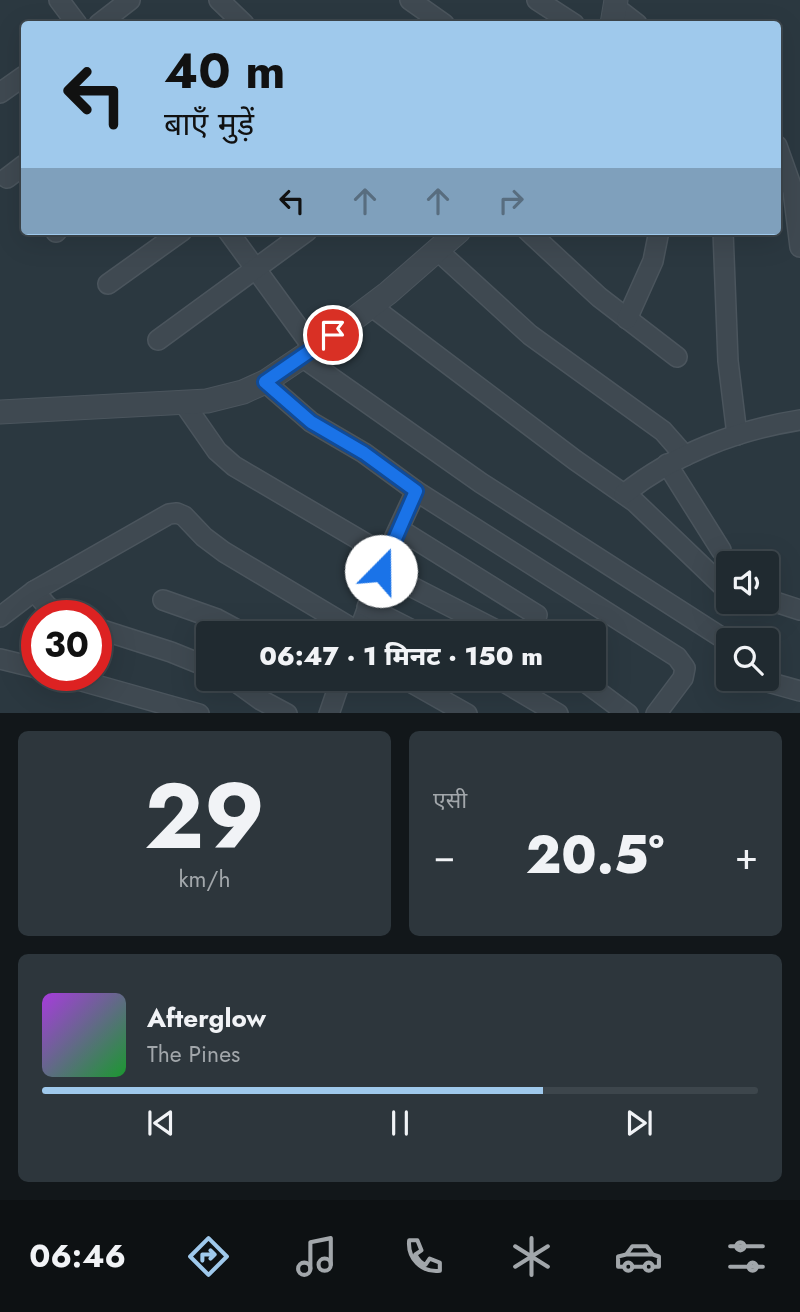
<!DOCTYPE html>
<html lang="hi">
<head>
<meta charset="utf-8">
<style>
  :root { --surface:#202a30; --page:#2d363c; --text:#f1f3f6; --muted:#a2a7ab; --line:#3d464c; --accent:#9fc9ec }
  body { margin:0; font-family:Jost,"Noto Sans Devanagari",sans-serif; background:var(--page); color:var(--text); height:100vh; display:flex; flex-direction:column; font-size:26px; white-space:nowrap }
  * { box-sizing:border-box; margin:0 }
  p { font-size:23px; color:var(--muted) }
  .icon { flex:none; width:38px; height:38px; fill:none; stroke:currentColor; stroke-width:2; stroke-linecap:round; stroke-linejoin:round }
  .map { position:relative; height:713px; overflow:hidden }
  .drawer { display:flex; flex-direction:column; gap:18px; padding:18px; background:#12171a; flex:1 }
  .drawer>* { flex:none }
  .top-card { position:absolute; left:21px; top:21px; width:760px; height:214px; border-radius:7px; box-shadow:0 7px 28px #0002,0 0 0 2px var(--line); background:#9fc9ec; color:#111; overflow:hidden }
  .tools { position:absolute; left:716px; top:551px; display:grid; gap:14px }
  .tools a { display:grid; place-items:center; width:63px; height:63px; border-radius:7px; background:var(--surface); box-shadow:0 7px 28px #0002,0 0 0 2px var(--line); font-size:35px }
  .speed { position:absolute; left:21px; top:600px; display:flex; gap:14px; font-size:35px; font-weight:700; text-align:center }
  .speed>* { display:grid; place-content:center; width:91px; height:91px; border-radius:50%; background:var(--surface); box-shadow:0 7px 28px #0002,0 0 0 2px var(--line); line-height:1 }
  .speed .limit { border:10px solid #d22; background:#fff; color:#111 }
  .pin { position:absolute; display:grid; place-items:center; width:60px; height:60px; color:#fff; margin:-30px; border:4px solid #fff; border-radius:50%; box-shadow:0 2px 7px #0007 }
  .me { position:absolute; width:77px; margin:-38px; rotate:22deg; stroke-linejoin:round; filter:drop-shadow(0 0 5px #0008) }
  .turn { display:flex; align-items:center; gap:24px; height:147px; padding:0 28px; font-size:32px }
  .turn .icon { width:91px; height:91px; stroke-width:2.5 }
  .turn b { display:block; font-size:49px; line-height:60px }
  .lanes { display:flex; align-items:center; height:66px; padding:0 28px; background:#0003; justify-content:center; gap:35px; direction:ltr }
  .lanes .off { opacity:.35 }
  .big { font-size:52px; font-weight:800; line-height:1.1 }
  .drawer .tile { flex:1; display:flex; flex-direction:column; justify-content:center; gap:10px; min-width:0; padding:0 24px; border-radius:10px; background:var(--page) }
  .drawer .dial { align-items:center; gap:0 }
  .dial b { font-size:91px; line-height:1 }
  .song { display:flex; align-items:center; gap:21px }
  .cover { width:84px; height:84px; border-radius:10px; background:linear-gradient(135deg,hsl(280 70% 55%),hsl(130 70% 35%)) }
  .played { height:7px; border-radius:4px; background:linear-gradient(90deg,var(--accent) 70%,var(--line) 70%) }
  .keys { display:flex; justify-content:space-around; direction:ltr }
  .heat { display:flex; justify-content:space-between; align-items:center; font-size:38px; direction:ltr }
  .drawer .tiles { flex:1; display:grid; gap:18px; grid-template-columns:1fr 1fr }
  .tile:last-child { grid-column:span 2 }
  .trip { position:absolute; left:196px; top:621px; width:410px; height:70px; border-radius:7px; background:var(--surface); box-shadow:0 7px 28px #0002,0 0 0 2px var(--line); font-weight:800; line-height:70px; text-align:center }
  .menu { display:flex; height:112px; justify-content:space-around; align-items:center; background:#0d1113; color:var(--muted) }
  .menu .icon { width:49px; height:49px }
  .menu .active { color:var(--accent) }
  .menu b { font-size:32px; color:var(--text) }
  .map>svg:first-child { display:block }
  .lines { fill:none; stroke-linecap:round; stroke-linejoin:round }
  .minor-casing { stroke:#4b555d; stroke-width:22 }
  .tertiary-casing { stroke:#4b555d; stroke-width:25 }
  .minor { stroke:#3f4951; stroke-width:19 }
  .tertiary { stroke:#3f4951; stroke-width:23 }
  .route-casing { stroke:#114b97; stroke-width:18 }
  .route { stroke:#1a73e8; stroke-width:12 }
</style>
</head>
<body>
<div class="map">
<svg width="800" height="714" viewBox="0 0 800 714">
  <rect width="100%" height="100%" fill="#2b3840"/>
  <g class="lines">
    <g class="minor-casing">
      <g id="minor">
        <polyline points="59,0 77,24"/>
        <polyline points="219,0 244,24"/>
        <polyline points="410,0 444,24"/>
        <polyline points="537,0 574,24"/>
        <polyline points="615,7 637,24"/>
        <polyline points="99,24 130,0"/>
        <polyline points="0,93 24,76"/>
        <polyline points="777,146 793,191 800,247"/>
        <polyline points="7,178 24,165"/>
        <polyline points="228,231 314,349"/>
        <polyline points="528,231 599,297 677,357"/>
        <polyline points="723,231 728,361 737,435"/>
        <polyline points="56,232 57,231"/>
        <polyline points="437,250 530,335 663,431 685,456"/>
        <polyline points="108,284 182,231"/>
        <polyline points="371,306 575,460 635,502 728,591"/>
        <polyline points="627,319 653,261 659,231"/>
        <polyline points="158,340 307,231"/>
        <polyline points="302,357 481,483 721,637"/>
        <polyline points="265,382 311,422 364,453 416,491 391,545 358,634"/>
        <polyline points="183,402 217,451 234,466 387,556"/>
        <polyline points="667,464 721,550"/>
        <polyline points="416,491 677,657 685,668 683,678 656,714"/>
        <path d="M624 494C674 454 737 430 800 420"/>
        <polyline points="399,529 537,615"/>
        <polyline points="381,571 504,634"/>
        <polyline points="34,591 48,607 63,616"/>
        <polyline points="766,599 800,610"/>
        <polyline points="163,600 217,619 245,634"/>
        <polyline points="367,607 420,634"/>
        <polyline points="0,617 34,591 169,514 177,513 184,516 204,537 224,552 358,632"/>
        <polyline points="96,628 171,652 208,667"/>
        <polyline points="0,659 37,668"/>
        <polyline points="64,676 199,714"/>
        <polyline points="232,679 261,700 287,714"/>
        <polyline points="405,679 467,714"/>
        <polyline points="499,679 558,714"/>
        <polyline points="581,679 628,714"/>
        <polyline points="757,679 800,691"/>
        <polyline points="329,714 341,679"/>
      </g>
    </g>
    <g class="tertiary-casing">
      <g id="tertiary">
        <polyline points="612,24 616,0"/>
        <polyline points="0,412 207,401 243,392 265,382 314,349 388,293 459,231"/>
      </g>
    </g>
    <use href="#minor" class="minor"/>
    <use href="#tertiary" class="tertiary"/>
  </g>
  <g class="lines">
    <g class="route-casing">
      <polyline id="route" points="333,335 265,382 311,422 364,453 416,491 381,571"/>
    </g>
    <use href="#route" class="route"/>
  </g>
</svg>
<div class="tools">
<a><svg class="icon" aria-label="sound" viewBox="0 0 24 24"><path d="M4 9h4l5-4v14l-5-4H4zM17 9q2 3 0 6"/></svg></a>
<a><svg class="icon" aria-label="search" viewBox="0 0 24 24"><circle cx="10" cy="10" r="6"/><path d="M15 15l6 6"/></svg></a>
</div>
<div class="speed"><div class="limit">30</div></div>
<div class="pin" style="left:333px;top:335px;background:#d93025"><svg class="icon" aria-label="arrive" viewBox="0 0 24 24"><path d="M6 21V4h12l-3 4 3 4H6"/></svg></div>
<svg class="me" style="left:381px;top:571px" viewBox="-20 -20 40 40"><circle r="19" fill="#fff"/><path d="M0-13L10 11 0 6-10 11z" fill="#1a73e8"/></svg>
<div class="trip">06:47 · 1 मिनट · 150 m</div>
<div class="top-card">
<div class="turn"><svg class="icon" aria-label="left" viewBox="0 0 24 24"><path d="M17 20v-9H6M10 6l-5 5 5 5"/></svg><div><b>40 m</b>बाएँ मुड़ें</div></div>
<div class="lanes"><svg class="icon" aria-label="left" viewBox="0 0 24 24"><path d="M17 20v-9H6M10 6l-5 5 5 5"/></svg><svg class="icon off" aria-label="ahead" viewBox="0 0 24 24"><path d="M12 20V5M6 11l6-6 6 6"/></svg><svg class="icon off" aria-label="ahead" viewBox="0 0 24 24"><path d="M12 20V5M6 11l6-6 6 6"/></svg><svg class="icon off" aria-label="right" viewBox="0 0 24 24"><path d="M7 20v-9h11M14 6l5 5-5 5"/></svg></div>
</div>
</div>
<section class="drawer">
<div class="tiles">
<div class="tile dial"><b>29</b><p>km/h</p></div>
<div class="tile"><p>एसी</p>
<div class="heat"><a>−</a><b class="big">20.5°</b><a>+</a></div>
</div>
<div class="tile">
<div class="song"><i class="cover"></i><div><b>Afterglow</b><p>The Pines</p></div></div>
<div class="played"></div>
<div class="keys"><svg class="icon" aria-label="previous" viewBox="0 0 24 24"><path d="M18 5L8 12l10 7zM5 5v14"/></svg><svg class="icon" aria-label="pause" viewBox="0 0 24 24"><path d="M8 5v14M16 5v14"/></svg><svg class="icon" aria-label="next" viewBox="0 0 24 24"><path d="M6 5l10 7-10 7zM19 5v14"/></svg></div>
</div>
</div>
</section>
<nav class="menu">
<b>06:46</b>
<svg class="icon active" aria-label="directions" viewBox="0 0 24 24"><path d="M12 3l9 9-9 9-9-9zM9 14v-3h6M13 9l2 2-2 2"/></svg>
<svg class="icon" aria-label="music" viewBox="0 0 24 24"><path d="M9 18V5l10-2v13"/><circle cx="6" cy="18" r="3"/><circle cx="16" cy="16" r="3"/></svg>
<svg class="icon" aria-label="phone" viewBox="0 0 24 24"><path d="M5 4h4l2 5-3 2q2 4 5 5l2-3 5 2v4C11 20 4 13 5 4z"/></svg>
<svg class="icon" aria-label="climate" viewBox="0 0 24 24"><path d="M12 3v18M4 7l16 10M4 17L20 7"/></svg>
<svg class="icon" aria-label="car" viewBox="0 0 24 24"><path d="M5 17H2v-5l4-1 3-4h7l3 4 3 1v5h-3M9 17h6M6 11h13"/><circle cx="7" cy="17" r="2"/><circle cx="17" cy="17" r="2"/></svg>
<svg class="icon" aria-label="filters" viewBox="0 0 24 24"><path d="M4 7h16M4 17h16"/><circle cx="9" cy="7" r="2"/><circle cx="15" cy="17" r="2"/></svg>
</nav>
</body>
</html>
